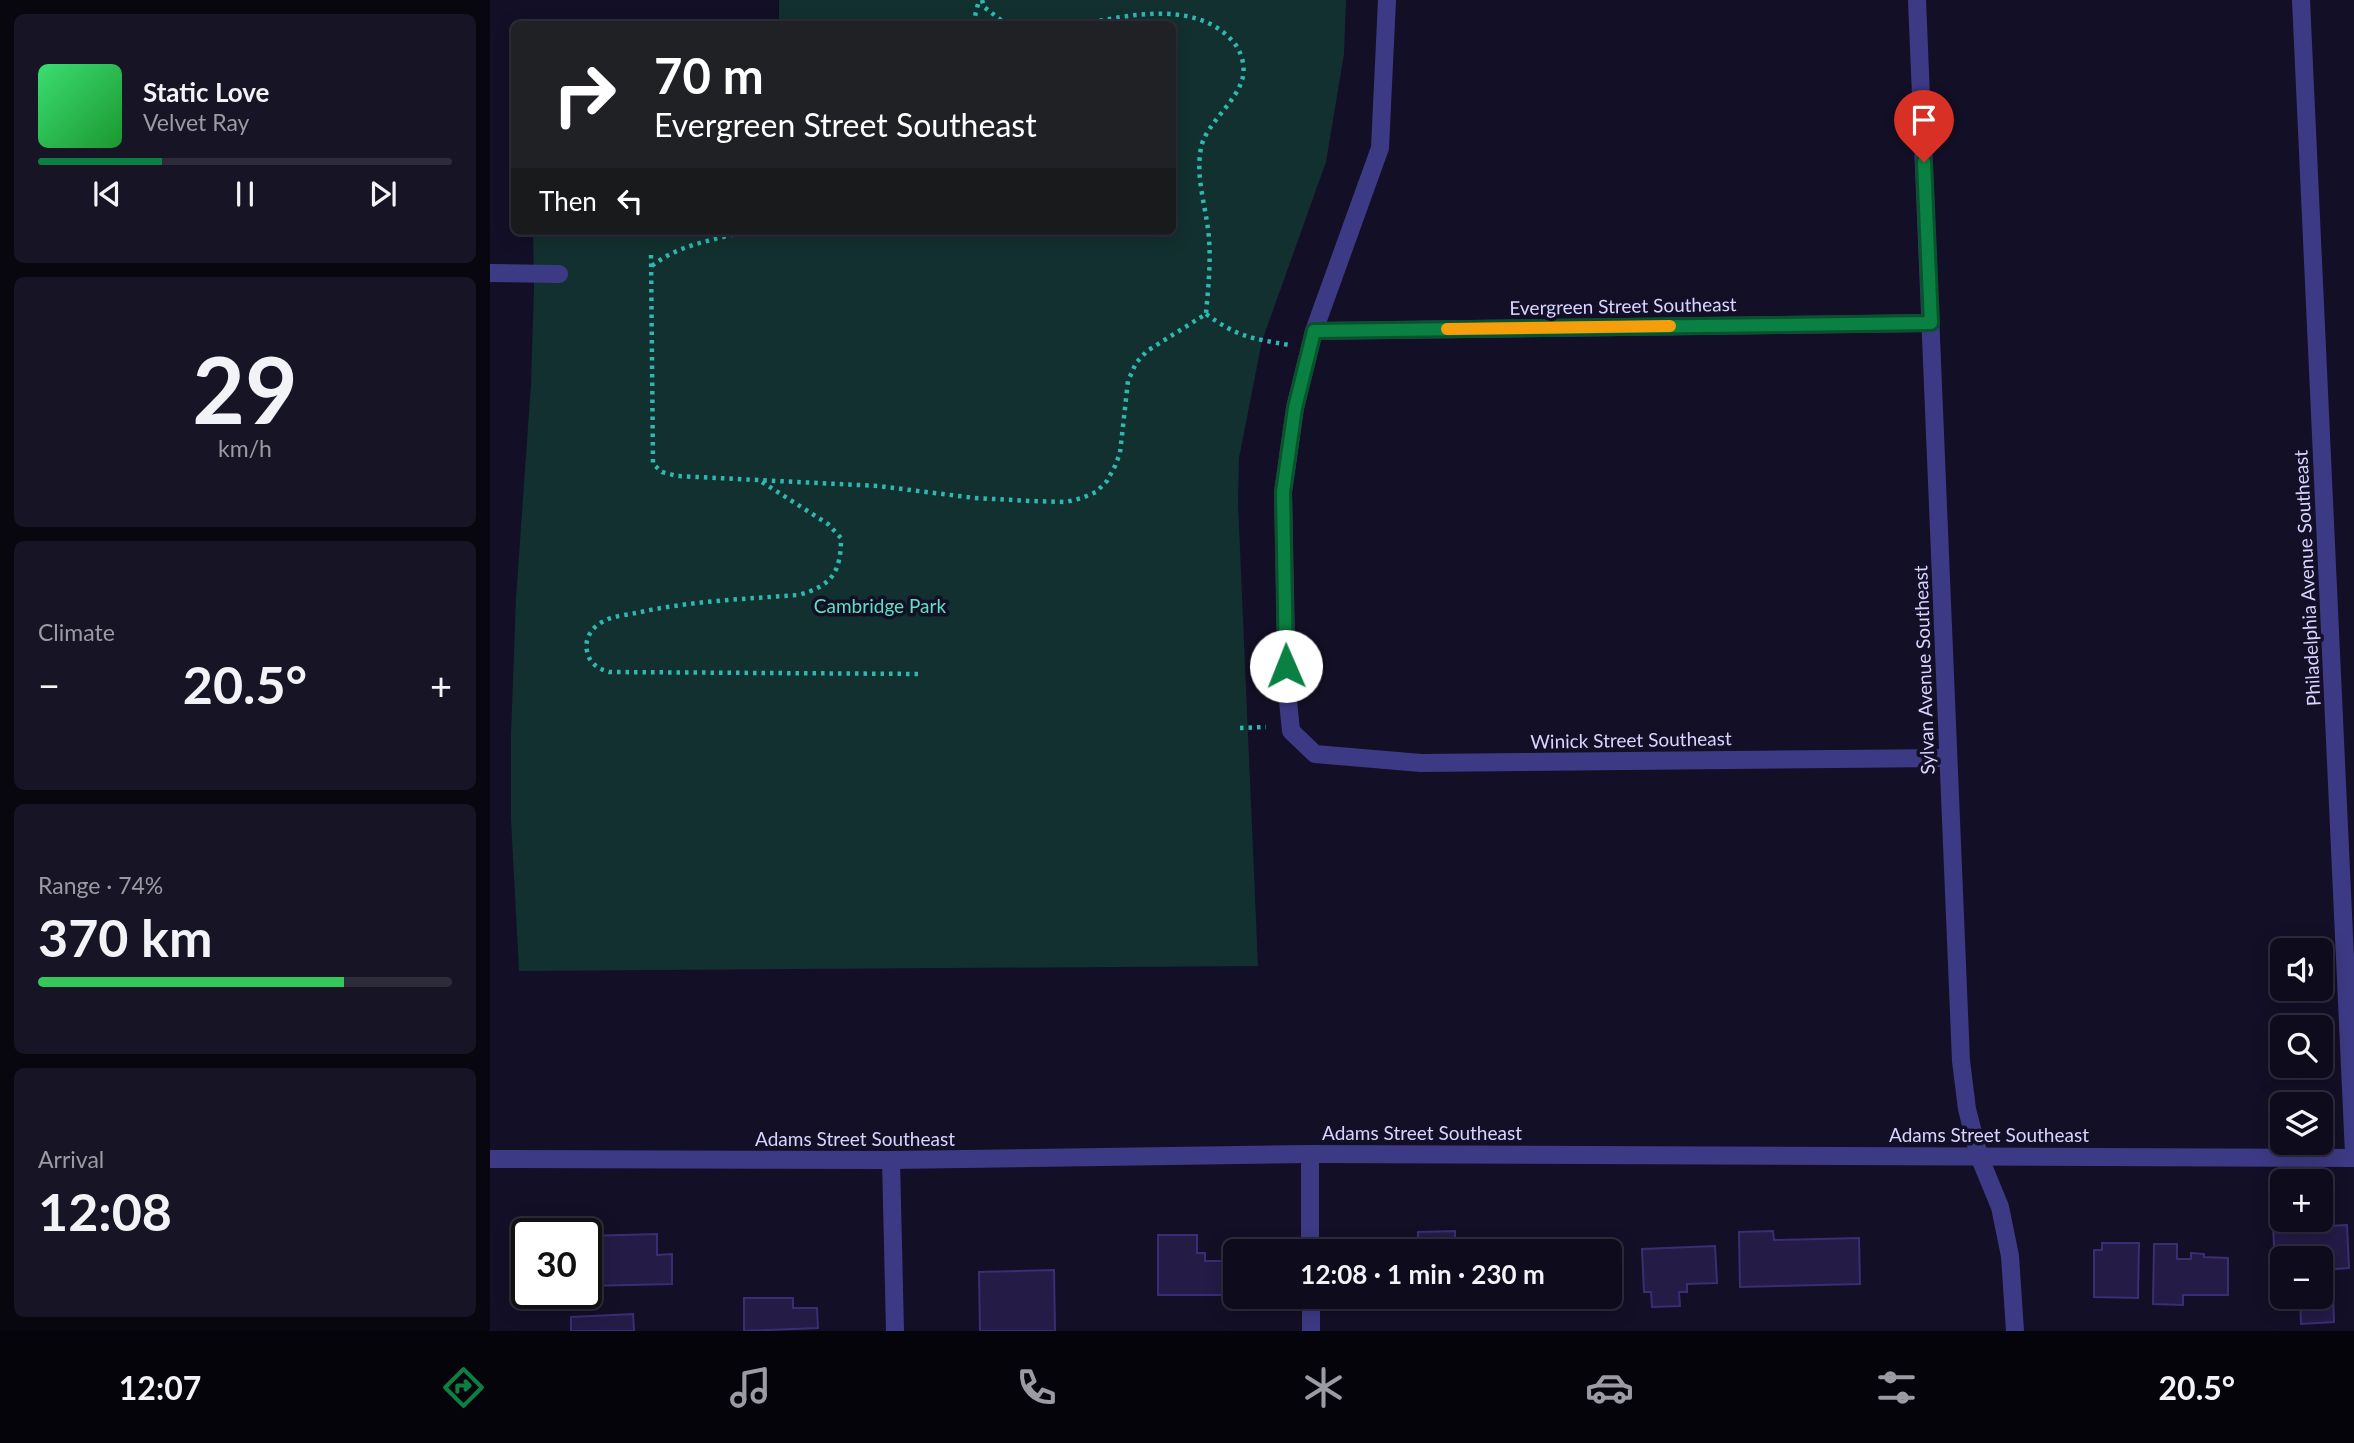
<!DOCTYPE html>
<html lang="en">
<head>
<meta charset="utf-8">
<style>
  :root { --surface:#0e0b1c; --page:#171425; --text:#f1f3f6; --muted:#9b9ba3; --line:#2e2b3b; --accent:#0b8043 }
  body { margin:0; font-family:Lato,sans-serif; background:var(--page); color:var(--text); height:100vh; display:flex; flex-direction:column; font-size:26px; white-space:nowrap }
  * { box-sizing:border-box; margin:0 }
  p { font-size:23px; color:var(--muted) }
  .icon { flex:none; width:38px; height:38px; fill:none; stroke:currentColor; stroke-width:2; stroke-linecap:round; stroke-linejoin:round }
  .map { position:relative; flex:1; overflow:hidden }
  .sheet { display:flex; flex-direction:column; gap:14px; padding:14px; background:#08060f; width:490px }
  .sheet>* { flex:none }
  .top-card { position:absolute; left:21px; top:21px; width:665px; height:214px; border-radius:10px; box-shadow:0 4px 18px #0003,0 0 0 2px var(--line); background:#202124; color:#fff; overflow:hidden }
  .buttons { position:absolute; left:1780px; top:938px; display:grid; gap:14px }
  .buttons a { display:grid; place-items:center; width:63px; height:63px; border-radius:10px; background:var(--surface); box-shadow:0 4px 18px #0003,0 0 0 2px var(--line); font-size:35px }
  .speed { position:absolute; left:21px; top:1218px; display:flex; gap:14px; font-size:35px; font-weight:700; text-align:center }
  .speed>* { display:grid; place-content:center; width:91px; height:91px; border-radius:50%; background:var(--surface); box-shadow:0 4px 18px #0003,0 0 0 2px var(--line); line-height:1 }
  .speed .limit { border:4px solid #111; border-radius:10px; background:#fff; color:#111 }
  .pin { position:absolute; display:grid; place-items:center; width:60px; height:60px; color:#fff; margin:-72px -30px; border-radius:50% 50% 50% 0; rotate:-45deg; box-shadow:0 0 7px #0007 }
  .pin .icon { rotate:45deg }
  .me { position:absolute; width:77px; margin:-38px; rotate:359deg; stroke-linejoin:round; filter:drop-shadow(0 0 5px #0008) }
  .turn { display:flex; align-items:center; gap:24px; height:147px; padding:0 28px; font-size:32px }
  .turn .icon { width:91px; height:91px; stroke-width:2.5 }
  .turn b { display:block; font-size:49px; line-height:60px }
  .then { display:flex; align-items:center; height:66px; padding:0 28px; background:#0003; gap:14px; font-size:26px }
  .big { font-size:52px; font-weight:700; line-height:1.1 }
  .sheet .tile { flex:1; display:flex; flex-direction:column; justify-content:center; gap:10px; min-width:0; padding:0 24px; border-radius:10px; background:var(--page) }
  .sheet .dial { align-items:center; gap:0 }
  .dial b { font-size:91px; line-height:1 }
  .song { display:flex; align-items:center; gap:21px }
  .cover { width:84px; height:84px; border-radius:10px; background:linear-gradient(135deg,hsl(140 70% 55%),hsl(130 70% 35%)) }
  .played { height:7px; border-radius:4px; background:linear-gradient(90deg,var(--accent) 30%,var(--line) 30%) }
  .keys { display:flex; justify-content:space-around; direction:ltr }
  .heat { display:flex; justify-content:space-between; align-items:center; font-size:38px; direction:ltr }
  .charge { height:10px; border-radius:5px; background:linear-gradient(90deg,#34c759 74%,var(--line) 0) }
  .trip { position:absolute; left:733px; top:1239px; width:399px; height:70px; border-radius:10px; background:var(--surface); box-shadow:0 4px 18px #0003,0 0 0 2px var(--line); font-weight:700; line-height:70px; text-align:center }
  .tab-bar { display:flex; height:112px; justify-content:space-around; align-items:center; background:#06040b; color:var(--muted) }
  .tab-bar .icon { width:49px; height:49px }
  .tab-bar .active { color:var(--accent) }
  .tab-bar b { font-size:32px; color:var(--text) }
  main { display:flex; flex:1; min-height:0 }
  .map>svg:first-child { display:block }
  .green { fill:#12302f }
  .building { fill:#241b47; stroke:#3b2d73; stroke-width:2 }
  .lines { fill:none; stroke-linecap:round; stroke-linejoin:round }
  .path { stroke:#2fb8b0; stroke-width:4.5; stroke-dasharray:3.5 5; stroke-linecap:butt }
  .minor { stroke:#3d3a85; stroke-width:18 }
  .route-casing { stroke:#07532c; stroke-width:18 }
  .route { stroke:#0b8043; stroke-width:12 }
  .slow { stroke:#f59e0b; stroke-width:12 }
  .labels { text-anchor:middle; stroke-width:7; stroke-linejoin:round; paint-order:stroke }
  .street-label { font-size:19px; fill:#d9d4ff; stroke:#130f26 }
  .park-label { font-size:19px; fill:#5fe0c0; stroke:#130f26 }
</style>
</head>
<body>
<main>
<section class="sheet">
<div class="tile">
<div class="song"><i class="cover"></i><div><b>Static Love</b><p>Velvet Ray</p></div></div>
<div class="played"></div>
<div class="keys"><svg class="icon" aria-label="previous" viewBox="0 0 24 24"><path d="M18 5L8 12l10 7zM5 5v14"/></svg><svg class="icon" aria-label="pause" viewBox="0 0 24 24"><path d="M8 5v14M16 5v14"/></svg><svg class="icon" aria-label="next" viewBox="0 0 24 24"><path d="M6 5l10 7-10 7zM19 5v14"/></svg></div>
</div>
<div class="tile dial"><b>29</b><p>km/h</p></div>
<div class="tile"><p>Climate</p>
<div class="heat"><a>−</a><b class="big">20.5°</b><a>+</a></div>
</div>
<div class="tile"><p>Range · 74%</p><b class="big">370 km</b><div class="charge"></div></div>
<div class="tile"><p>Arrival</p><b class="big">12:08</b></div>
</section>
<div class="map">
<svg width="1864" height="1331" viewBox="0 0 1864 1331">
  <rect width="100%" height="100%" fill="#130f26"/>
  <polygon class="green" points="289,0 856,0 854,54 836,162 772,341 749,458 748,503 768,966 29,971 21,819 21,735 26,598 41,384 44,285 43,231 682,231 682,24 289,24"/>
  <g class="building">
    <polygon points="1837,1221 1837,1226 1857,1225 1859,1268 1832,1270 1830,1276 1830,1258 1792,1258 1792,1264 1785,1265 1783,1225"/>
    <polygon points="965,1231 965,1245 985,1245 985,1251 928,1251 928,1232"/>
    <polygon points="1283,1231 1284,1240 1369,1238 1370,1284 1250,1287 1249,1232"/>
    <polygon points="167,1234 167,1255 182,1254 182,1284 96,1286 96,1236"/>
    <polygon points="668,1235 707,1235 707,1253 715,1253 715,1261 737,1261 737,1295 668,1295"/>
    <polygon points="1040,1240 1101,1240 1101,1249 1124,1249 1124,1281 1120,1281 1120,1251 1040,1251"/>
    <polygon points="1612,1243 1649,1243 1648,1298 1604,1297 1604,1250 1612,1250"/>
    <polygon points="1664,1244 1687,1244 1687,1259 1701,1259 1701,1253 1714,1254 1714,1257 1738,1258 1738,1295 1693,1295 1693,1305 1663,1304"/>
    <polygon points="1225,1246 1227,1283 1197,1284 1197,1292 1189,1292 1190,1306 1162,1307 1161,1292 1154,1292 1152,1249"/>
    <polygon points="564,1270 565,1331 490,1331 489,1272"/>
    <polygon points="1843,1292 1844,1322 1811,1324 1810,1297 1830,1297 1830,1293"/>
    <polygon points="254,1298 303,1298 303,1308 327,1308 328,1328 254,1331"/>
    <polygon points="143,1314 144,1331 81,1331 81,1317"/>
  </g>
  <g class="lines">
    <g class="path">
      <polyline points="492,0 494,7 516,24"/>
      <polyline points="483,24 489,0"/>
      <path d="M161 255 163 464 172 472 187 476 388 486 485 498 541 501 576 502 592 498 606 492 617 481 625 466 630 453 638 381 646 363 657 351 716 314C718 289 721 264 719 239 717 209 705 179 711 148 715 125 745 104 752 80 756 69 752 53 745 44 710 0 642 14 594 24"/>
      <path d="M162 266C189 244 225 240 257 231"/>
      <path d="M716 314C748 337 760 338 799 345"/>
      <path d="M272 482 338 524 351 538C351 572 342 586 308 595 254 599 199 601 146 613 136 615 123 616 114 621 103 626 94 638 97 651 99 663 108 669 119 672L433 674"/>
      <polyline points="750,728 776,727"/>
    </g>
    <g class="minor">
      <polyline points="897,0 890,148 824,331 805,408 793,492 797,691 801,731 825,754 931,763 1458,758"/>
      <polyline points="1427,0 1471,1061 1477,1109 1489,1156 1510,1207 1520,1256 1525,1331"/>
      <polyline points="1811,0 1864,1154"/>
      <polyline points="0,273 69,274"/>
      <polyline points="824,331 1441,323"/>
      <polyline points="820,1154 820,1251"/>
      <polyline points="0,1159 401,1160 820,1154 1864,1158"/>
      <polyline points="401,1160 405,1331"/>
      <polyline points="821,1297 821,1331"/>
    </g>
  </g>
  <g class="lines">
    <g class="route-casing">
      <polyline id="route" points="796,666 793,492 805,408 824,331 1441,323 1434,162"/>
    </g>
    <use href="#route" class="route"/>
    <polyline class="slow" points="957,329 1180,326"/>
  </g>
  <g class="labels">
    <g class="street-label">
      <text transform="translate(1133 306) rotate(-1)" y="7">Evergreen Street Southeast</text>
      <text transform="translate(1817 578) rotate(-93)" y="7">Philadelphia Avenue Southeast</text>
      <text transform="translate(1434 670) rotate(-92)" y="7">Sylvan Avenue Southeast</text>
      <text transform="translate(1141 740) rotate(-1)" y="7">Winick Street Southeast</text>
      <text x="932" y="1140">Adams Street Southeast</text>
      <text x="1499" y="1142">Adams Street Southeast</text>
      <text x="365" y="1146">Adams Street Southeast</text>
    </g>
    <g class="park-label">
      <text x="390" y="613">Cambridge Park</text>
    </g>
  </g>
</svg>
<div class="buttons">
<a><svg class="icon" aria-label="sound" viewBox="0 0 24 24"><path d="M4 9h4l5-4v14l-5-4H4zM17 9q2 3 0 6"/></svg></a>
<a><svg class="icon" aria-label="search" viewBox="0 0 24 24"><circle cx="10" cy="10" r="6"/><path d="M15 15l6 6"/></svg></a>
<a><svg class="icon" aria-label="layers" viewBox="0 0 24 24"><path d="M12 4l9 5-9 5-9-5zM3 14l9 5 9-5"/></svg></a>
<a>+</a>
<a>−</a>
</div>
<div class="speed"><div class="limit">30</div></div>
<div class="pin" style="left:1434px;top:162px;background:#d93025"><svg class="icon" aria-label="arrive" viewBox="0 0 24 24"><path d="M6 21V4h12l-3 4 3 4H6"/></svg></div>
<svg class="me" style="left:796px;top:666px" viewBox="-20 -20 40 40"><circle r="19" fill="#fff"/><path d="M0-13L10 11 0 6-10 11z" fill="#0b8043"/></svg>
<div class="trip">12:08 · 1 min · 230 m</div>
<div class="top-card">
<div class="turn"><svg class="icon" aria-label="right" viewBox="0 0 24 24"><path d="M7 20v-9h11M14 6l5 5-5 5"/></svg><div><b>70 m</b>Evergreen Street Southeast</div></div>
<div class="then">Then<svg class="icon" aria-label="left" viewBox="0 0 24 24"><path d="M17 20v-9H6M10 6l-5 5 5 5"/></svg></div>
</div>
</div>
</main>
<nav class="tab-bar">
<b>12:07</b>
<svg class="icon active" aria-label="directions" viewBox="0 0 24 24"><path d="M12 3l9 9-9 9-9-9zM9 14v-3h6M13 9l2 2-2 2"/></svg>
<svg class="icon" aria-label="music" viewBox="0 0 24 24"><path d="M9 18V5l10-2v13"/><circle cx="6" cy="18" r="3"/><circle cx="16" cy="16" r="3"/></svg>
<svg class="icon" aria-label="phone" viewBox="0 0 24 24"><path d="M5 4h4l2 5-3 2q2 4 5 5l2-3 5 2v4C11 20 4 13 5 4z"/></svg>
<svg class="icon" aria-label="climate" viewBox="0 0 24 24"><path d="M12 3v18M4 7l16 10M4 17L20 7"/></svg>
<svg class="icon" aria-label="car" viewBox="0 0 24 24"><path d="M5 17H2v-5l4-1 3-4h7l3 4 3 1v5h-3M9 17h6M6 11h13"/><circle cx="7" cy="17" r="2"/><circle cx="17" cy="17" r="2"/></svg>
<svg class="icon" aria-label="filters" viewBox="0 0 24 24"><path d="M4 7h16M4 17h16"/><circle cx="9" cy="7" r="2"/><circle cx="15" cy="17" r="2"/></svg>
<b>20.5°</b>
</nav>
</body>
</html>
